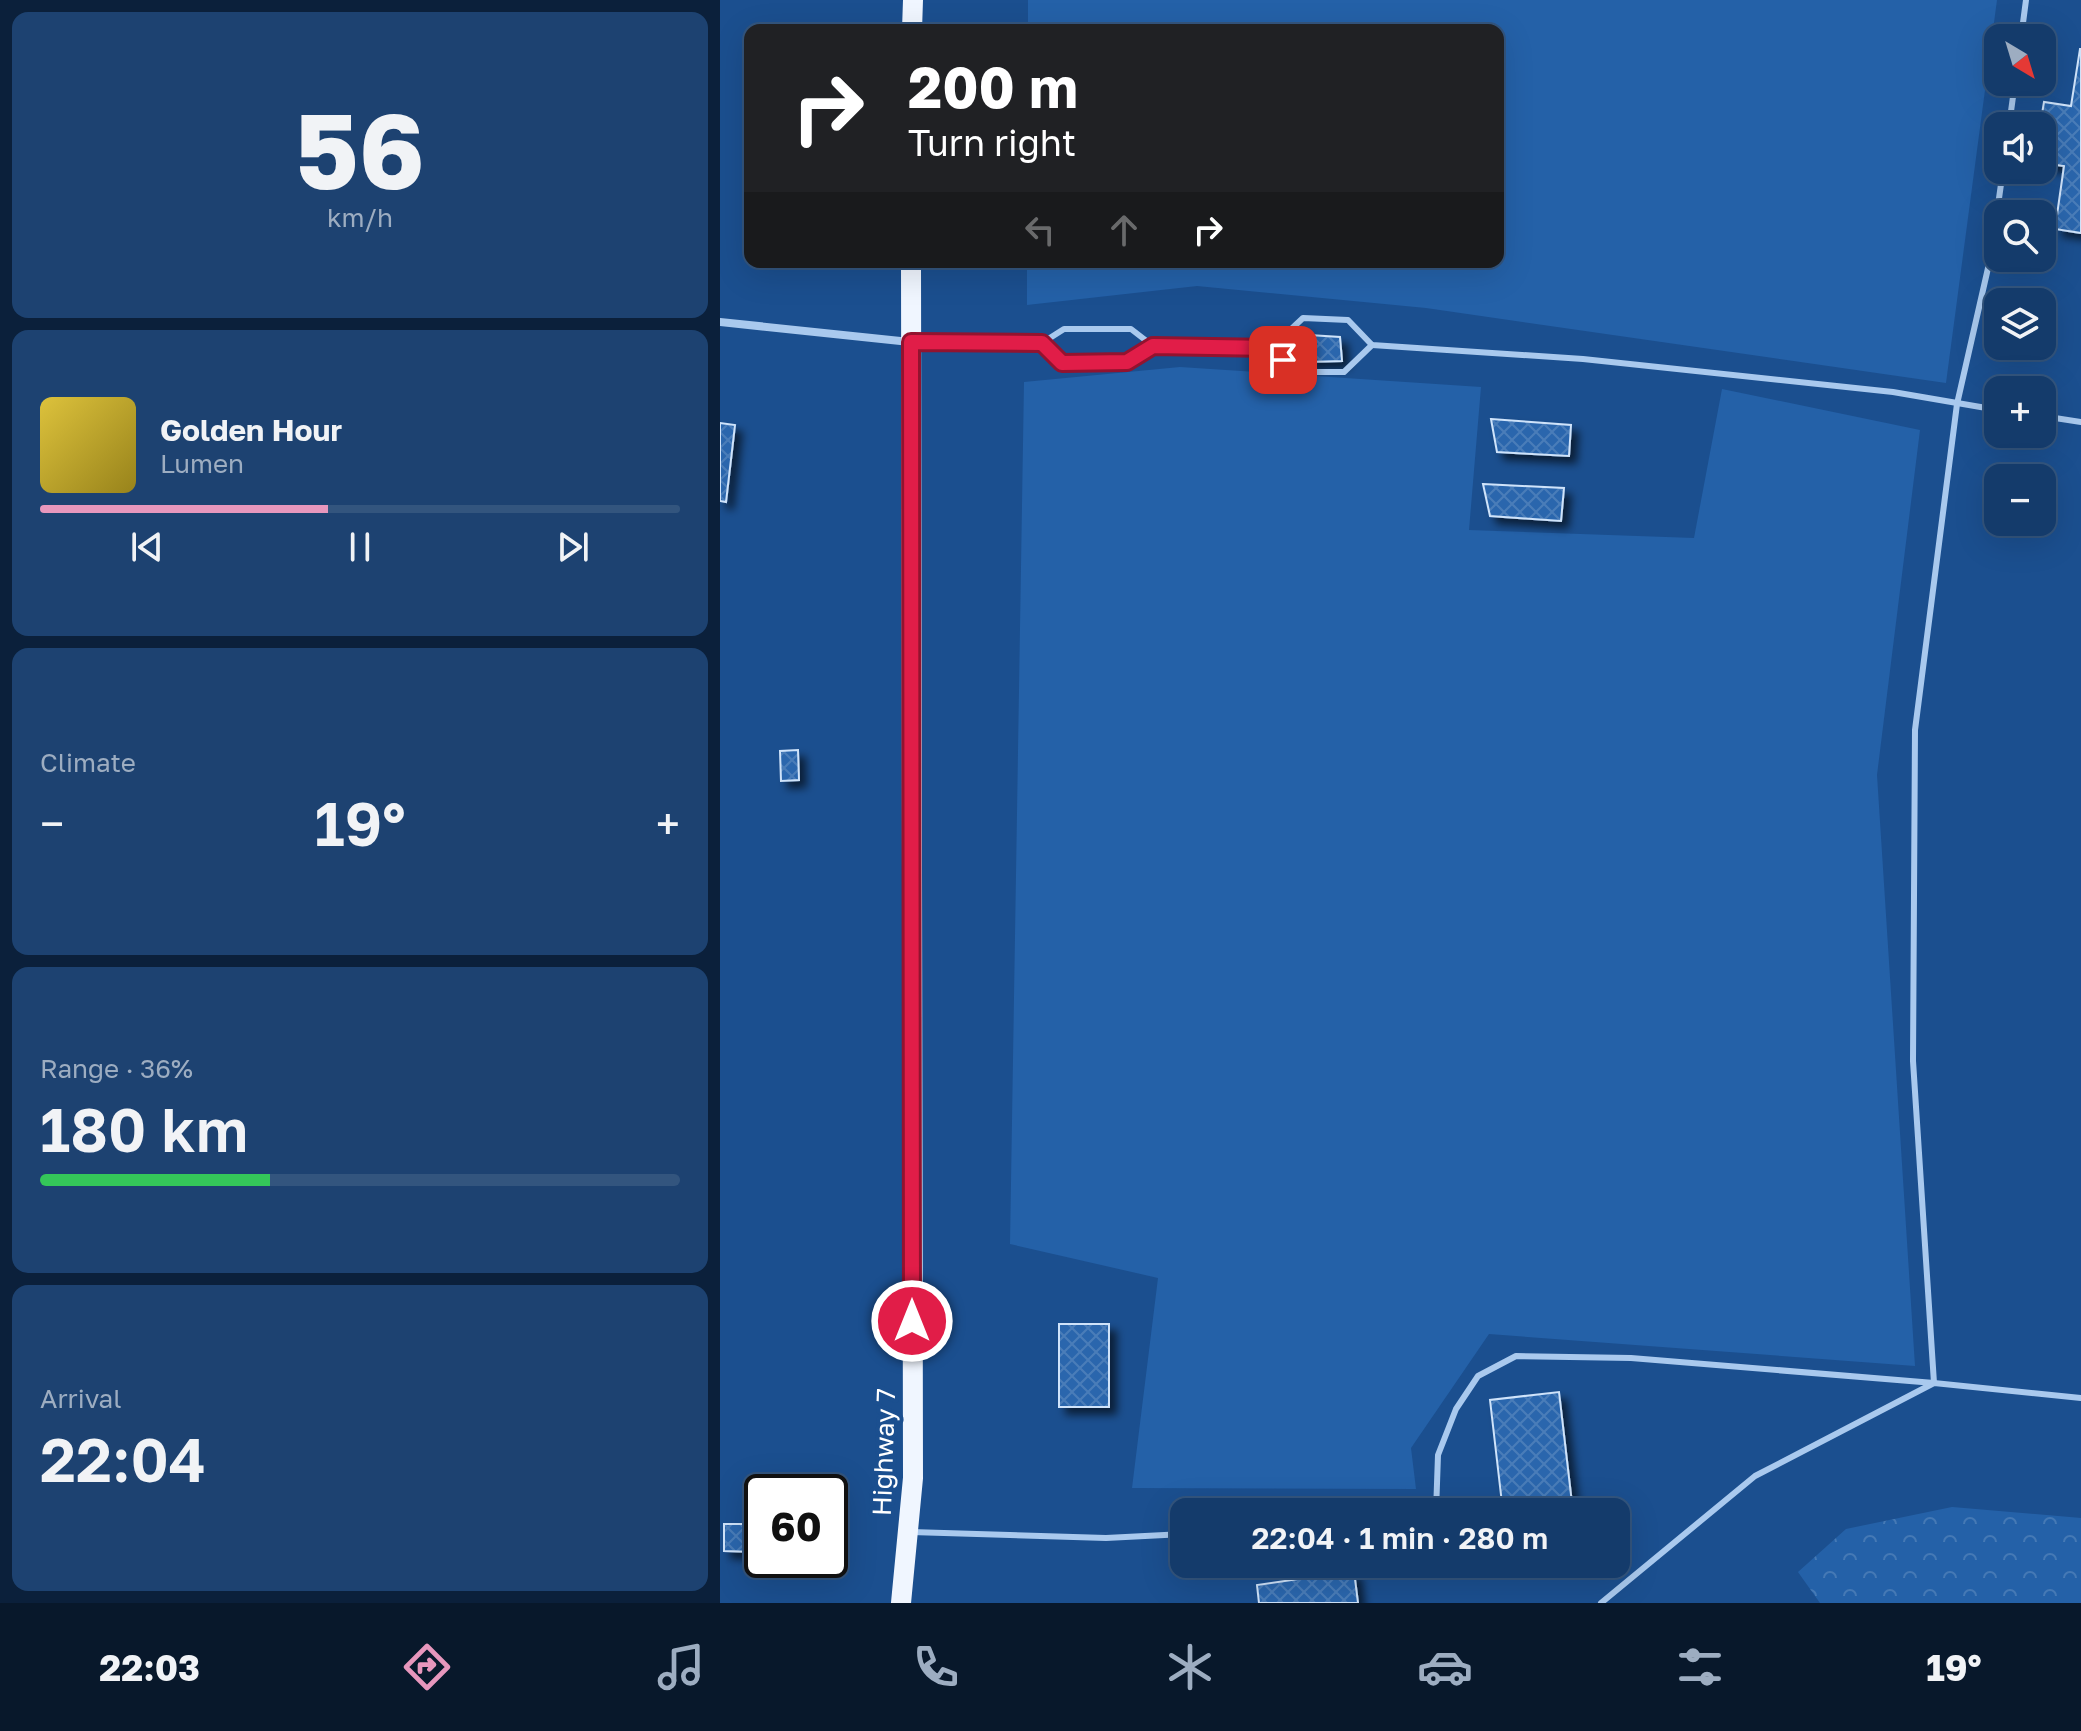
<!DOCTYPE html>
<html lang="en">
<head>
<meta charset="utf-8">
<style>
  :root { --surface:#143b6b; --page:#1d4271; --text:#f1f3f6; --muted:#9dadc1; --line:#33557e; --accent:#e797bd }
  body { margin:0; font-family:"Golos Text",sans-serif; background:var(--page); color:var(--text); height:100vh; display:flex; flex-direction:column; font-size:30px; white-space:nowrap }
  * { box-sizing:border-box; margin:0 }
  p { font-size:26px; color:var(--muted) }
  .icon { flex:none; width:44px; height:44px; fill:none; stroke:currentColor; stroke-width:2; stroke-linecap:round; stroke-linejoin:round }
  .map { position:relative; flex:1; overflow:hidden }
  .panel { display:flex; flex-direction:column; gap:12px; padding:12px; background:#0b203b; width:720px }
  .panel>* { flex:none }
  .hud { position:absolute; left:24px; top:24px; width:760px; height:244px; border-radius:16px; box-shadow:0 8px 32px #0002,0 0 0 2px var(--line); background:#202124; color:#fff; overflow:hidden }
  .needle { width:52px; rotate:142deg }
  .fabs { position:absolute; left:1264px; top:24px; display:grid; gap:16px }
  .fabs a { display:grid; place-items:center; width:72px; height:72px; border-radius:16px; background:var(--surface); box-shadow:0 8px 32px #0002,0 0 0 2px var(--line); font-size:40px }
  .speed { position:absolute; left:24px; top:1474px; display:flex; gap:16px; font-size:40px; font-weight:700; text-align:center }
  .speed>* { display:grid; place-content:center; width:104px; height:104px; border-radius:50%; background:var(--surface); box-shadow:0 8px 32px #0002,0 0 0 2px var(--line); line-height:1 }
  .speed .limit { border:4px solid #111; border-radius:12px; background:#fff; color:#111 }
  .pin { position:absolute; display:grid; place-items:center; width:68px; height:68px; color:#fff; margin:-34px; border-radius:16px; box-shadow:0 4px 12px #0006 }
  .me { position:absolute; width:88px; margin:-44px; rotate:0deg; stroke-linejoin:round; filter:drop-shadow(0 0 6px #0008) }
  .turn { display:flex; align-items:center; gap:28px; height:168px; padding:0 32px; font-size:36px }
  .turn .icon { width:104px; height:104px; stroke-width:2.5 }
  .turn b { display:block; font-size:56px; line-height:68px }
  .lanes { display:flex; align-items:center; height:76px; padding:0 32px; background:#0003; justify-content:center; gap:40px; direction:ltr }
  .lanes .off { opacity:.35 }
  .big { font-size:60px; font-weight:600; line-height:1.1 }
  .panel .card { flex:1; display:flex; flex-direction:column; justify-content:center; gap:12px; min-width:0; padding:0 28px; border-radius:16px; background:var(--page) }
  .panel .dial { align-items:center; gap:0 }
  .dial b { font-size:104px; line-height:1 }
  .song { display:flex; align-items:center; gap:24px }
  .cover { width:96px; height:96px; border-radius:12px; background:linear-gradient(135deg,hsl(50 70% 55%),hsl(50 70% 35%)) }
  .played { height:8px; border-radius:4px; background:linear-gradient(90deg,var(--accent) 45%,var(--line) 45%) }
  .keys { display:flex; justify-content:space-around; direction:ltr }
  .heat { display:flex; justify-content:space-between; align-items:center; font-size:44px; direction:ltr }
  .charge { height:12px; border-radius:6px; background:linear-gradient(90deg,#34c759 36%,var(--line) 0) }
  .trip { position:absolute; left:450px; top:1498px; width:460px; height:80px; border-radius:16px; background:var(--surface); box-shadow:0 8px 32px #0002,0 0 0 2px var(--line); font-weight:600; line-height:80px; text-align:center }
  .menu { display:flex; height:128px; justify-content:space-around; align-items:center; background:#08182b; color:var(--muted) }
  .menu .icon { width:56px; height:56px }
  .menu .selected { color:var(--accent) }
  .menu b { font-size:36px; color:var(--text) }
  main { display:flex; flex:1; min-height:0 }
  .map>svg:first-child { display:block }
  .green { fill:#2461a8 }
  .forest { fill:url(#forest-crowns) }
  .building { fill:url(#building-cross-hatch); stroke:#cfe3fa; stroke-width:2; filter:url(#shadow) }
  .lines { fill:none; stroke-linecap:round; stroke-linejoin:round }
  .lane { stroke:#a9c9ee; stroke-width:6 }
  .street { stroke:#a9c9ee; stroke-width:8 }
  .primary { stroke:#f0f6ff; stroke-width:20 }
  .route-casing { stroke:#92132f; stroke-width:20 }
  .route { stroke:#e11d48; stroke-width:14 }
  .labels { text-anchor:middle; stroke-width:8; stroke-linejoin:round; paint-order:stroke }
  .street-label { font-size:26px; fill:#fff; stroke:#1b4f8f }
</style>
</head>
<body>
<main>
<section class="panel">
<div class="card dial"><b>56</b><p>km/h</p></div>
<div class="card">
<div class="song"><i class="cover"></i><div><b>Golden Hour</b><p>Lumen</p></div></div>
<div class="played"></div>
<div class="keys"><svg class="icon" aria-label="previous" viewBox="0 0 24 24"><path d="M18 5L8 12l10 7zM5 5v14"/></svg><svg class="icon" aria-label="pause" viewBox="0 0 24 24"><path d="M8 5v14M16 5v14"/></svg><svg class="icon" aria-label="next" viewBox="0 0 24 24"><path d="M6 5l10 7-10 7zM19 5v14"/></svg></div>
</div>
<div class="card"><p>Climate</p>
<div class="heat"><a>−</a><b class="big">19°</b><a>+</a></div>
</div>
<div class="card"><p>Range · 36%</p><b class="big">180 km</b><div class="charge"></div></div>
<div class="card"><p>Arrival</p><b class="big">22:04</b></div>
</section>
<div class="map">
<svg width="1361" height="1603" viewBox="0 0 1361 1603">
  <defs>
    <pattern id="forest-crowns" width="20" height="18" patternUnits="userSpaceOnUse" patternTransform="scale(2)"><rect width="20" height="18" fill="#2461a8"/><path d="M2 6a3 3 0 1 1 6 0M12 15a3 3 0 1 1 6 0" fill="none" stroke="#4579b5"/></pattern>
    <pattern id="building-cross-hatch" width="8" height="8" patternUnits="userSpaceOnUse" patternTransform="scale(2)"><rect width="8" height="8" fill="#2a66ad"/><path d="M0 0l8 8M0 8l8-8" fill="none" stroke="#4a7db9"/></pattern>
    <filter id="shadow"><feDropShadow dx="7" dy="7" stdDeviation="4" flood-color="#0009"/></filter>
  </defs>
  <rect width="100%" height="100%" fill="#1b4f8f"/>
  <g class="green">
    <polygon points="308,0 1277,0 1226,383 706,308 477,286 307,305 307,262 778,262 778,30 308,30"/>
    <polygon points="460,367 761,387 749,530 974,538 1002,389 1200,430 1157,775 1195,1366 769,1334 691,1448 696,1489 412,1488 438,1278 290,1244 304,382"/>
  </g>
  <polygon class="forest" points="1232,1507 1361,1518 1361,1603 1100,1603 1078,1572 1126,1529"/>
  <g class="building">
    <polygon points="1360,49 1361,49 1361,233 1335,229 1344,166 1322,163 1320,126 1324,102 1351,106"/>
    <polygon points="589,335 620,337 622,361 587,362"/>
    <polygon points="771,419 851,425 849,456 777,452"/>
    <polygon points="0,423 15,425 6,502 0,501"/>
    <polygon points="763,484 844,488 841,521 770,516"/>
    <polygon points="78,750 79,780 61,781 60,751"/>
    <rect x="339" y="1324" width="50" height="83"/>
    <polygon points="839,1392 853,1512 783,1512 770,1400"/>
    <polygon points="4,1524 36,1524 35,1552 4,1551"/>
    <polygon points="634,1571 638,1603 539,1603 537,1585"/>
  </g>
  <g class="lines">
    <g class="lane">
      <polyline points="1301,38 1306,0"/>
      <polyline points="1289,126 1295,82"/>
      <polyline points="194,342 322,343 344,329 411,329 433,346"/>
      <polyline points="322,343 342,363 407,362 433,346 551,348 575,372 624,372 652,345"/>
      <polyline points="551,348 583,318 628,320 652,345 863,359 1173,392 1278,410"/>
      <polyline points="1322,416 1361,422"/>
      <polyline points="716,1512 718,1455 736,1409 758,1376 796,1356 911,1358 1214,1383 1193,1061 1195,730 1237,404 1271,255 1283,170"/>
      <polyline points="191,1532 386,1538 464,1534"/>
      <polyline points="881,1603 1035,1476 1214,1383 1361,1398"/>
    </g>
    <polyline class="street" points="0,322 190,342"/>
    <g class="primary">
      <polyline points="192,30 193,0"/>
      <polyline points="181,1603 193,1478 191,262"/>
    </g>
  </g>
  <g class="lines">
    <g class="route-casing">
      <polyline id="route" points="192,1321 191,342 322,343 342,363 407,362 433,346 551,348 563,360"/>
    </g>
    <use href="#route" class="route"/>
  </g>
  <g class="labels">
    <g class="street-label">
      <text transform="translate(164 1452) rotate(-88)" y="9">Highway 7</text>
    </g>
  </g>
</svg>
<div class="fabs">
<a><svg class="needle" viewBox="-14 -14 28 28"><path d="M0-13l5 13h-10z" fill="#e53935"/><path d="M0 13l5-13h-10z" fill="#9dadc1"/></svg></a>
<a><svg class="icon" aria-label="sound" viewBox="0 0 24 24"><path d="M4 9h4l5-4v14l-5-4H4zM17 9q2 3 0 6"/></svg></a>
<a><svg class="icon" aria-label="search" viewBox="0 0 24 24"><circle cx="10" cy="10" r="6"/><path d="M15 15l6 6"/></svg></a>
<a><svg class="icon" aria-label="layers" viewBox="0 0 24 24"><path d="M12 4l9 5-9 5-9-5zM3 14l9 5 9-5"/></svg></a>
<a>+</a>
<a>−</a>
</div>
<div class="speed"><div class="limit">60</div></div>
<div class="pin" style="left:563px;top:360px;background:#d93025"><svg class="icon" aria-label="arrive" viewBox="0 0 24 24"><path d="M6 21V4h12l-3 4 3 4H6"/></svg></div>
<svg class="me" style="left:192px;top:1321px" viewBox="-20 -20 40 40"><circle r="17" fill="#e11d48" stroke="#fff" stroke-width="3"/><path d="M0-11L8 9 0 5-8 9z" fill="#fff"/></svg>
<div class="trip">22:04 · 1 min · 280 m</div>
<div class="hud">
<div class="turn"><svg class="icon" aria-label="right" viewBox="0 0 24 24"><path d="M7 20v-9h11M14 6l5 5-5 5"/></svg><div><b>200 m</b>Turn right</div></div>
<div class="lanes"><svg class="icon off" aria-label="left" viewBox="0 0 24 24"><path d="M17 20v-9H6M10 6l-5 5 5 5"/></svg><svg class="icon off" aria-label="ahead" viewBox="0 0 24 24"><path d="M12 20V5M6 11l6-6 6 6"/></svg><svg class="icon" aria-label="right" viewBox="0 0 24 24"><path d="M7 20v-9h11M14 6l5 5-5 5"/></svg></div>
</div>
</div>
</main>
<nav class="menu">
<b>22:03</b>
<svg class="icon selected" aria-label="directions" viewBox="0 0 24 24"><path d="M12 3l9 9-9 9-9-9zM9 14v-3h6M13 9l2 2-2 2"/></svg>
<svg class="icon" aria-label="music" viewBox="0 0 24 24"><path d="M9 18V5l10-2v13"/><circle cx="6" cy="18" r="3"/><circle cx="16" cy="16" r="3"/></svg>
<svg class="icon" aria-label="phone" viewBox="0 0 24 24"><path d="M5 4h4l2 5-3 2q2 4 5 5l2-3 5 2v4C11 20 4 13 5 4z"/></svg>
<svg class="icon" aria-label="climate" viewBox="0 0 24 24"><path d="M12 3v18M4 7l16 10M4 17L20 7"/></svg>
<svg class="icon" aria-label="car" viewBox="0 0 24 24"><path d="M5 17H2v-5l4-1 3-4h7l3 4 3 1v5h-3M9 17h6M6 11h13"/><circle cx="7" cy="17" r="2"/><circle cx="17" cy="17" r="2"/></svg>
<svg class="icon" aria-label="filters" viewBox="0 0 24 24"><path d="M4 7h16M4 17h16"/><circle cx="9" cy="7" r="2"/><circle cx="15" cy="17" r="2"/></svg>
<b>19°</b>
</nav>
</body>
</html>
